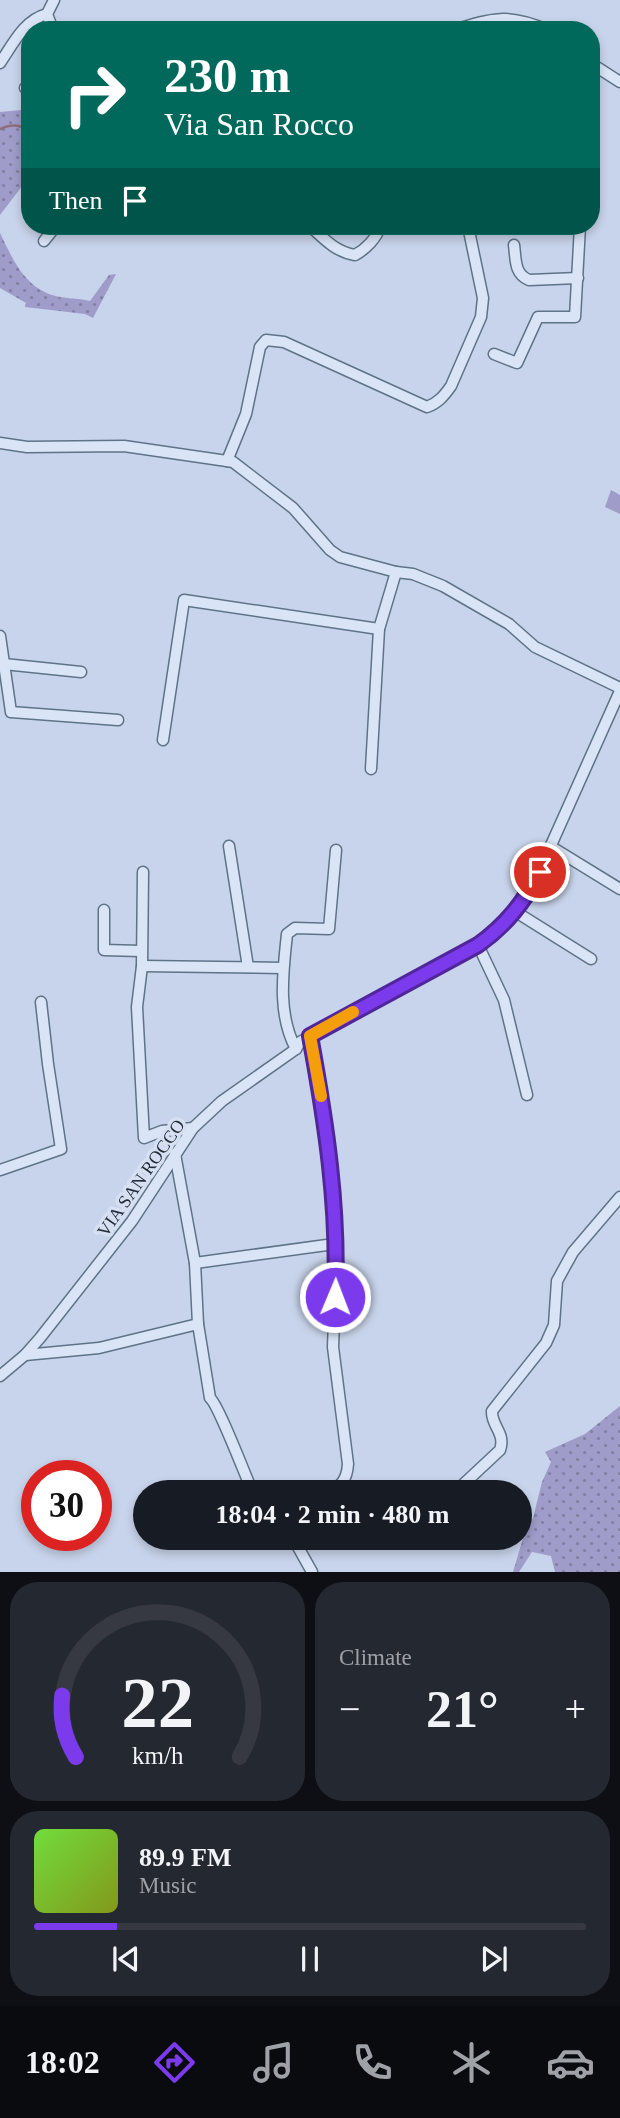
<!DOCTYPE html>
<html lang="en">
<head>
<meta charset="utf-8">
<style>
  :root { --surface:#171b24; --page:#242831; --text:#f1f3f6; --muted:#9ea1a6; --line:#363941; --accent:#7c3aed }
  body { margin:0; font-family:Georgia,serif; background:var(--page); color:var(--text); height:100vh; display:flex; flex-direction:column; font-size:26px; white-space:nowrap }
  * { box-sizing:border-box; margin:0 }
  p { font-size:23px; color:var(--muted) }
  .icon { flex:none; width:38px; height:38px; fill:none; stroke:currentColor; stroke-width:2; stroke-linecap:round; stroke-linejoin:round }
  .map { position:relative; height:1572px; overflow:hidden }
  .drawer { display:flex; flex-direction:column; gap:10px; padding:10px; background:#0d0f14; flex:1 }
  .drawer>* { flex:none }
  .guide { position:absolute; left:21px; top:21px; width:579px; height:214px; border-radius:28px; box-shadow:0 4px 10px #0003; background:#00695c; color:#fff; overflow:hidden }
  .speed { position:absolute; left:21px; top:1460px; display:flex; gap:14px; font-size:35px; font-weight:700; text-align:center }
  .speed>* { display:grid; place-content:center; width:91px; height:91px; border-radius:50%; background:var(--surface); box-shadow:0 4px 10px #0003; line-height:1 }
  .speed .limit { border:10px solid #d22; background:#fff; color:#111 }
  .pin { position:absolute; display:grid; place-items:center; width:60px; height:60px; color:#fff; margin:-30px; border:4px solid #fff; border-radius:50%; box-shadow:0 2px 7px #0007 }
  .me { position:absolute; width:77px; margin:-38px; rotate:1deg; stroke-linejoin:round; filter:drop-shadow(0 0 5px #0008) }
  .turn { display:flex; align-items:center; gap:24px; height:147px; padding:0 28px; font-size:32px }
  .turn .icon { width:91px; height:91px; stroke-width:2.5 }
  .turn b { display:block; font-size:49px; line-height:60px }
  .then { display:flex; align-items:center; height:66px; padding:0 28px; background:#0003; gap:14px; font-size:26px }
  .big { font-size:52px; font-weight:700; line-height:1.1 }
  .drawer .card { flex:1; display:flex; flex-direction:column; justify-content:center; gap:10px; min-width:0; padding:0 24px; border-radius:28px; background:var(--page) }
  .drawer .dial { align-items:center; gap:0 }
  .dial svg { height:182px; overflow:visible; fill:none; stroke:var(--line); stroke-width:7; stroke-linecap:round; text-anchor:middle }
  .dial text { fill:var(--text); stroke:none }
  .song { display:flex; align-items:center; gap:21px }
  .cover { width:84px; height:84px; border-radius:10px; background:linear-gradient(135deg,hsl(100 70% 55%),hsl(70 70% 35%)) }
  .played { height:7px; border-radius:4px; background:linear-gradient(90deg,var(--accent) 15%,var(--line) 15%) }
  .keys { display:flex; justify-content:space-around; direction:ltr }
  .heat { display:flex; justify-content:space-between; align-items:center; font-size:38px; direction:ltr }
  .drawer .tiles { flex:1; display:grid; gap:10px; grid-template-columns:1fr 1fr }
  .card:last-child { grid-column:span 2 }
  .trip { position:absolute; left:133px; top:1480px; width:399px; height:70px; border-radius:35px; background:var(--surface); box-shadow:0 4px 10px #0003; font-weight:700; line-height:70px; text-align:center }
  .tab-bar { display:flex; height:112px; justify-content:space-around; align-items:center; background:#090b0e; color:var(--muted) }
  .tab-bar .icon { width:49px; height:49px }
  .tab-bar .selected { color:var(--accent) }
  .tab-bar b { font-size:32px; color:var(--text) }
  .map>svg:first-child { display:block }
  .green { fill:url(#green-dots) }
  .pitch { fill:#9f9cc9 }
  .lines { fill:none; stroke-linecap:round; stroke-linejoin:round }
  .stream { stroke:#8e6f79; stroke-width:2.5 }
  .minor-casing { stroke:#5e7386; stroke-width:13 }
  .minor { stroke:#dae4f7; stroke-width:10 }
  .route-casing { stroke:#51269a; stroke-width:18 }
  .route { stroke:#7c3aed; stroke-width:12 }
  .slow { stroke:#f59e0b; stroke-width:12 }
  .labels { text-anchor:middle; stroke-width:7; stroke-linejoin:round; paint-order:stroke }
  .street-label { font-size:18px; fill:#212e37; stroke:#d7e0f3 }
</style>
</head>
<body>
<div class="map">
<svg width="620" height="1572" viewBox="0 0 620 1572">
  <defs>
    <pattern id="green-dots" width="8" height="8" patternUnits="userSpaceOnUse" patternTransform="scale(1.75)"><rect width="8" height="8" fill="#9f9cc9"/><path d="M2 2h.1M6 6h.1" fill="none" stroke="#8180a4" stroke-width="1.8" stroke-linecap="round"/></pattern>
  </defs>
  <rect width="100%" height="100%" fill="#c8d4eb"/>
  <g class="green">
    <polygon points="21,110 30,113 30,168 23,185 0,215 0,112"/>
    <path d="M0 233C12 258 24 286 52 295 64 299 78 298 90 301L109 275 116 274 93 318 85 314 25 307 26 303 0 288Z"/>
    <polygon points="620,1406 620,1572 555,1572 551,1556 532,1552 519,1572 513,1572 526,1528 533,1518 542,1482 551,1462 545,1452 585,1434"/>
  </g>
  <polygon class="pitch" points="611,490 620,495 620,514 605,507"/>
  <g class="lines">
    <path class="stream" d="M0 129C11 124 19 124 30 131"/>
    <g class="minor-casing">
      <g id="minor">
        <polyline points="53,30 47,14 54,0"/>
        <path d="M454 30C492 18 509 13 547 30"/>
        <path d="M0 63C13 44 24 20 47 14"/>
        <polyline points="592,64 620,82"/>
        <polyline points="25,88 30,89"/>
        <path d="M310 226C324 239 336 252 355 255 366 249 377 238 380 226"/>
        <polyline points="44,241 56,226"/>
        <path d="M514 245C516 259 514 274 529 280L578 278"/>
        <polyline points="494,354 517,363 538,317 575,317 580,226"/>
        <path d="M0 443 27 447 124 446 227 461 246 414 260 347 266 340 284 342 427 407C438 403 444 396 451 386L481 317 483 298 468 226"/>
        <polyline points="227,461 233,462 293,508 330,550 340,557 396,572 413,574 443,586 509,624 535,647 620,688"/>
        <polyline points="0,636 11,712 118,720"/>
        <polyline points="4,664 81,672"/>
        <polyline points="163,740 184,600 379,629"/>
        <polyline points="371,769 379,629 396,572"/>
        <polyline points="229,846 248,967"/>
        <polyline points="550,846 620,889"/>
        <polyline points="143,872 142,966 137,1007 144,1138 162,1131 193,1128"/>
        <polyline points="104,910 104,950 141,951"/>
        <polyline points="516,912 591,959"/>
        <polyline points="478,945 504,1000 527,1095"/>
        <polyline points="142,966 283,968"/>
        <path d="M311 1036 333 1181 336 1271 333 1347 348 1464C347 1480 341 1487 326 1493"/>
        <path d="M296 1049C277 1014 283 972 287 934L295 928 329 929 336 850"/>
        <path d="M175 1154 195 1263 198 1324 210 1398C218 1404 246 1477 253 1493"/>
        <polyline points="0,1170 61,1149 48,1064 41,1002"/>
        <polyline points="195,1263 334,1244"/>
        <polyline points="25,1355 99,1348 198,1324"/>
        <polyline points="0,1376 25,1355 40,1338 132,1221 193,1128 222,1101 296,1049 300,1042 478,945 516,912 539,872 620,691"/>
        <path d="M454 1493 500 1450C506 1433 491 1426 492 1411L546 1343 554 1325 557 1281 573 1252 620 1197"/>
        <polyline points="293,1538 312,1572"/>
      </g>
    </g>
    <use href="#minor" class="minor"/>
  </g>
  <g class="lines">
    <g class="route-casing">
      <path id="route" d="M335 1297C339 1208 326 1123 310 1036L478 945C506 925 524 902 540 872"/>
    </g>
    <use href="#route" class="route"/>
    <polyline class="slow" points="321,1096 310,1036 353,1012"/>
  </g>
  <g class="labels">
    <g class="street-label">
      <text transform="translate(141 1178) rotate(-55)" y="6">VIA SAN ROCCO</text>
    </g>
  </g>
</svg>
<div class="speed"><div class="limit">30</div></div>
<div class="pin" style="left:540px;top:872px;background:#d93025"><svg class="icon" aria-label="arrive" viewBox="0 0 24 24"><path d="M6 21V4h12l-3 4 3 4H6"/></svg></div>
<svg class="me" style="left:335px;top:1297px" viewBox="-20 -20 40 40"><circle r="17" fill="#7c3aed" stroke="#fff" stroke-width="3"/><path d="M0-11L8 9 0 5-8 9z" fill="#fff"/></svg>
<div class="trip">18:04 · 2 min · 480 m</div>
<div class="guide">
<div class="turn"><svg class="icon" aria-label="right" viewBox="0 0 24 24"><path d="M7 20v-9h11M14 6l5 5-5 5"/></svg><div><b>230 m</b>Via San Rocco</div></div>
<div class="then">Then<svg class="icon" aria-label="arrive" viewBox="0 0 24 24"><path d="M6 21V4h12l-3 4 3 4H6"/></svg></div>
</div>
</div>
<section class="drawer">
<div class="tiles">
<div class="card dial"><svg viewBox="0 0 100 80">
<path d="M14 69A42 42 0 1 1 86 69"/>
<path d="M14 69A42 42 0 0 1 8 42" stroke="#7c3aed"/>
<text x="50" y="56" font-size="32" font-weight="700">22</text>
<text x="50" y="72" font-size="11">km/h</text>
</svg></div>
<div class="card"><p>Climate</p>
<div class="heat"><a>−</a><b class="big">21°</b><a>+</a></div>
</div>
<div class="card">
<div class="song"><i class="cover"></i><div><b>89.9 FM</b><p>Music</p></div></div>
<div class="played"></div>
<div class="keys"><svg class="icon" aria-label="previous" viewBox="0 0 24 24"><path d="M18 5L8 12l10 7zM5 5v14"/></svg><svg class="icon" aria-label="pause" viewBox="0 0 24 24"><path d="M8 5v14M16 5v14"/></svg><svg class="icon" aria-label="next" viewBox="0 0 24 24"><path d="M6 5l10 7-10 7zM19 5v14"/></svg></div>
</div>
</div>
</section>
<nav class="tab-bar">
<b>18:02</b>
<svg class="icon selected" aria-label="directions" viewBox="0 0 24 24"><path d="M12 3l9 9-9 9-9-9zM9 14v-3h6M13 9l2 2-2 2"/></svg>
<svg class="icon" aria-label="music" viewBox="0 0 24 24"><path d="M9 18V5l10-2v13"/><circle cx="6" cy="18" r="3"/><circle cx="16" cy="16" r="3"/></svg>
<svg class="icon" aria-label="phone" viewBox="0 0 24 24"><path d="M5 4h4l2 5-3 2q2 4 5 5l2-3 5 2v4C11 20 4 13 5 4z"/></svg>
<svg class="icon" aria-label="climate" viewBox="0 0 24 24"><path d="M12 3v18M4 7l16 10M4 17L20 7"/></svg>
<svg class="icon" aria-label="car" viewBox="0 0 24 24"><path d="M5 17H2v-5l4-1 3-4h7l3 4 3 1v5h-3M9 17h6M6 11h13"/><circle cx="7" cy="17" r="2"/><circle cx="17" cy="17" r="2"/></svg>
</nav>
</body>
</html>
